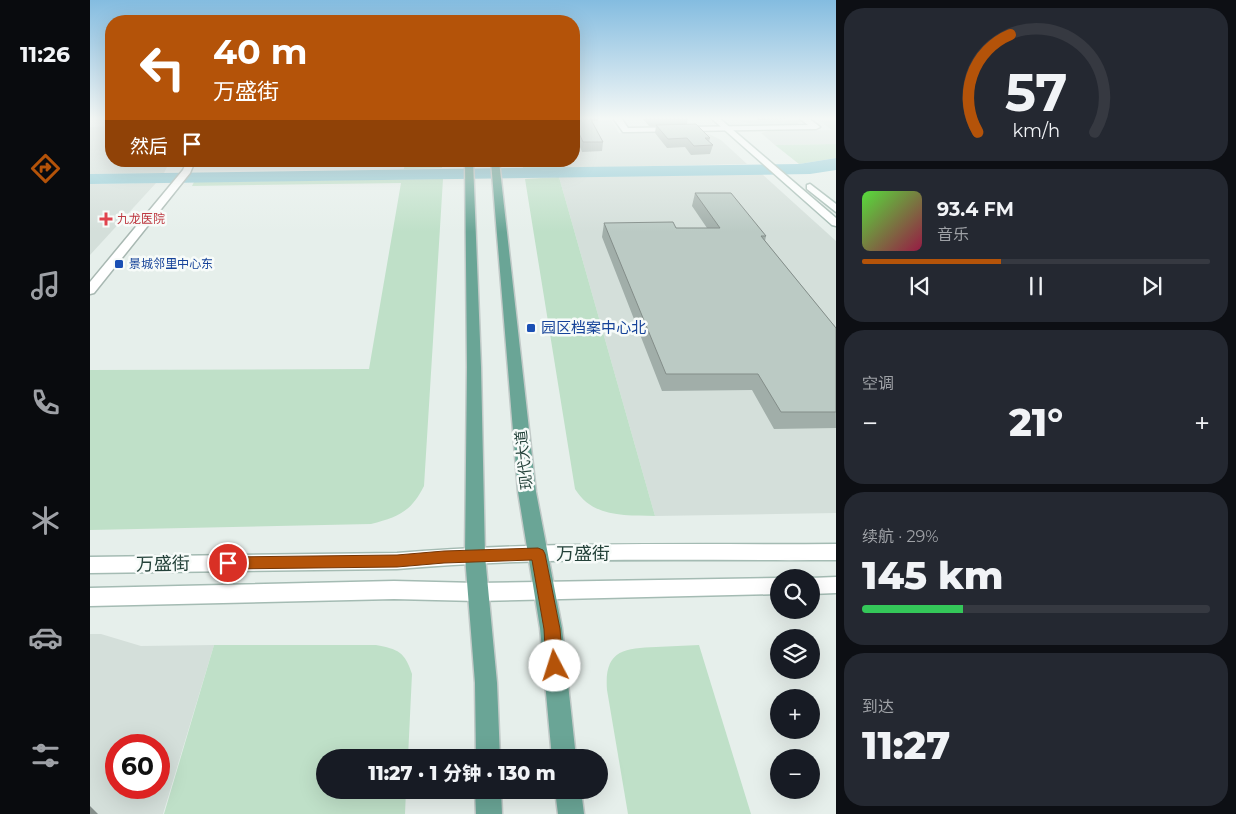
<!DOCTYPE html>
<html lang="zh">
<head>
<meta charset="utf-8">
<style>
  :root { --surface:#171b24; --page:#242831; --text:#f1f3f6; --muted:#9ea1a6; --line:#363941; --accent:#b45309 }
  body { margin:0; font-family:Montserrat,"Noto Sans SC",sans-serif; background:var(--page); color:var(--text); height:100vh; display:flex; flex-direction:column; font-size:19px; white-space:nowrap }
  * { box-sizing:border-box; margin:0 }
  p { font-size:16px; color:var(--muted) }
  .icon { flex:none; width:28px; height:28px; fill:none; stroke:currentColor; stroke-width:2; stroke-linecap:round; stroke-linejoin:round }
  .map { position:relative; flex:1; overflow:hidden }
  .drawer { display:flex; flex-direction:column; gap:8px; padding:8px; background:#0d0f14; width:400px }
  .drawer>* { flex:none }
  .top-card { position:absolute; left:15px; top:15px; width:475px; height:152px; border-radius:20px; box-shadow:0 5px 20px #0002; background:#b45309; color:#fff; overflow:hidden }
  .buttons { position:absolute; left:680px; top:569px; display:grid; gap:10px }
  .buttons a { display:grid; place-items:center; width:50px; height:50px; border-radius:50%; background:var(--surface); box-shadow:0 5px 20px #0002; font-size:25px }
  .speed { position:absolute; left:15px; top:734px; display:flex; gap:10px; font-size:25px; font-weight:700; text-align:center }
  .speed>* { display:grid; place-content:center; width:65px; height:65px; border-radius:50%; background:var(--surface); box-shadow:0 5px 20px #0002; line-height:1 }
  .speed .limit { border:8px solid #d22; background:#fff; color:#111 }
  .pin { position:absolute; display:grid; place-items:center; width:42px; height:42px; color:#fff; margin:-21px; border:2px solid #fff; border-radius:50%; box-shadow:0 1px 5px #0007 }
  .me { position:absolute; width:55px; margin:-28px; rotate:355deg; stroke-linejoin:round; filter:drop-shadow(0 0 4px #0008) }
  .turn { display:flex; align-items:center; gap:18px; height:105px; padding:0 25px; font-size:22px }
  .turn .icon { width:65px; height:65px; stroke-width:2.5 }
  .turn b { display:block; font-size:35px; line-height:42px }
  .then { display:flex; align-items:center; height:48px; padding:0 25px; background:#0003; gap:10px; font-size:19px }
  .big { font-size:38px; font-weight:800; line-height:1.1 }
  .drawer .widget { flex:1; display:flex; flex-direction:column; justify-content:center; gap:8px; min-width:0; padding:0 18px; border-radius:20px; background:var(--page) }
  .drawer .dial { align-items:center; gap:0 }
  .dial svg { height:130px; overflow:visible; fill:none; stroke:var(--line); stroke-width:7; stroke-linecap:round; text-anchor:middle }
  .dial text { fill:var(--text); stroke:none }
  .song { display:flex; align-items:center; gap:15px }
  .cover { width:60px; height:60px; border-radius:8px; background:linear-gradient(135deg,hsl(110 70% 55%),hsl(340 70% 35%)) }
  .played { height:5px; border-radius:2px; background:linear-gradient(90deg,var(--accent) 40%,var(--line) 40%) }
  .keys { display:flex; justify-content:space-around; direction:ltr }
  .heat { display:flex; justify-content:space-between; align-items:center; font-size:28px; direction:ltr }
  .charge { height:8px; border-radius:4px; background:linear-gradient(90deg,#34c759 29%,var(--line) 0) }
  .trip { position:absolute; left:226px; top:749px; width:292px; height:50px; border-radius:25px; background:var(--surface); box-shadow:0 5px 20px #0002; font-weight:800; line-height:50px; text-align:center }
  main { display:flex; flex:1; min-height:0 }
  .menu { display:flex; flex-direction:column; width:90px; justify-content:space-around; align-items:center; background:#090b0e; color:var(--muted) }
  .menu .icon { width:35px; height:35px }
  .menu .selected { color:var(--accent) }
  .menu b { font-size:22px; color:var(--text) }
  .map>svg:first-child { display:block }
  .built { fill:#d4dfda; fill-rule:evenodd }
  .green { fill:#bfe0c8 }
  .water { fill:#8ec9d4 }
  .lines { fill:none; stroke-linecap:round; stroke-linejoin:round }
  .minor-casing { stroke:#a8b8b2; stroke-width:3 }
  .tertiary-casing { stroke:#a8b8b2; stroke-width:3 }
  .secondary-casing { stroke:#a4bbb3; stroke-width:3 }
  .primary-casing { stroke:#c2cac8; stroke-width:3 }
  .minor { fill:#fff; fill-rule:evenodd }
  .tertiary { fill:#fff; fill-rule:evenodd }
  .secondary { fill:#fff; fill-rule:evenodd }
  .primary { fill:#6aa596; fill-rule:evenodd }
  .wall { fill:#a1aea9 }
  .shaded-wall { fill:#838d89 }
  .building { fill:#bbcac4; stroke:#838d89 }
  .route { fill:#b45309; stroke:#753606 }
  .health-dot { fill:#e0444e; stroke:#f7fbf9; stroke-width:2 }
  .transit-dot { fill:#1a4fb4; stroke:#f7fbf9; stroke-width:2 }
  .labels { text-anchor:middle; stroke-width:5; stroke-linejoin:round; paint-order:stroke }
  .far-health-label { font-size:12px; fill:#be3a42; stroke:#f7fbf9; text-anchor:start }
  .far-transit-label { font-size:12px; fill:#164399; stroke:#f7fbf9; text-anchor:start }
  .transit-label { font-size:15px; fill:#164399; stroke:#f7fbf9; text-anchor:start }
  .street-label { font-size:15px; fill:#24423a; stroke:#f7fbf9 }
  .near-street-label { font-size:18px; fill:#24423a; stroke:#f7fbf9 }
</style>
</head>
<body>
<main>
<nav class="menu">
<b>11:26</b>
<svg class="icon selected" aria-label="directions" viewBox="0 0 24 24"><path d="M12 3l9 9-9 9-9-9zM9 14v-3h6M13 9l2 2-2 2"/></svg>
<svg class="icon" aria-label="music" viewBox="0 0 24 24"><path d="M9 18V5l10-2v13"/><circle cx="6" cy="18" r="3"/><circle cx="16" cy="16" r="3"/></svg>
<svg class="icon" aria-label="phone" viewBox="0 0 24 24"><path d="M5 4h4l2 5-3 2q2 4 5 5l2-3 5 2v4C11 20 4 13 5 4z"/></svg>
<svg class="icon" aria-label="climate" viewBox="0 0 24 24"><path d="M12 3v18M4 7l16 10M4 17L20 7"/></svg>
<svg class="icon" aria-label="car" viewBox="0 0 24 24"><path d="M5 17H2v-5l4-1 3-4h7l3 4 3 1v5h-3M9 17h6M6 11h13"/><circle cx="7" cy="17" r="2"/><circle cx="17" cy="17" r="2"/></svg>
<svg class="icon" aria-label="filters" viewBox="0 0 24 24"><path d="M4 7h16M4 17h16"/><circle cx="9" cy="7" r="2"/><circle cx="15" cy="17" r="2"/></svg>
</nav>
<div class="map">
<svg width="746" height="814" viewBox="0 0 746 814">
  <rect width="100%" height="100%" fill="#e6efeb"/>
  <g class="built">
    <polygon points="484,118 520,118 529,133 597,132 619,134 631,140 657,164 468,168 466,161 484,161"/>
    <polygon points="646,118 708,118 712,122 707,124 663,124 653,122"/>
    <polygon points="725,118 746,118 746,144 685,145 671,133 678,131 742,130"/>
    <polygon points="21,126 21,161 80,161 74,173 0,174 0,127"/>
    <polygon points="672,174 746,241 746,513 565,516 469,177"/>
    <polygon points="66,183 0,255 0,184"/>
    <path d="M0 634H11L51 646 124 645 73 814H0ZM26 745H69V788H26Z"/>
  </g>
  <g class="green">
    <polygon points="746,144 746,158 709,164 685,145"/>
    <polygon points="315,161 353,161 352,168 314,169"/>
    <polygon points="431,161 466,161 468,168 433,168"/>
    <path d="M469 177 565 516C535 515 503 518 485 489L435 179Z"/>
    <path d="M353 179 334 486C321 512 308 517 281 524L0 530V370L279 369 311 183 102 186 104 182Z"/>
    <path d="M124 645H286C308 649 315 652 322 674L318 757 235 758V790H316L315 814H74Z"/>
    <path d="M609 645 661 814H538L517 690C514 651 533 648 566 647 580 646 595 646 609 645Z"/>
  </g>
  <polygon class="water" points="746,158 746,170 720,174 0,184 0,174 709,164"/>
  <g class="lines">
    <g class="minor-casing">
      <g id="minor">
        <polygon points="523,118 531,118 538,128 718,125 709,118 718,118 730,127 726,129 536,132 533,132"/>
        <polygon points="175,161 229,161 225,163 179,163"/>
      </g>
    </g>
    <g class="tertiary-casing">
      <polygon id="tertiary" points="97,161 105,161 100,173 4,293 0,294 0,282 93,170"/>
    </g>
    <g class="secondary-casing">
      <g id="secondary">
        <polygon points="621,118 629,118 746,218 746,226 742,225"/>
        <polygon points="720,184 746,204 746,212 717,189 717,185"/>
        <path d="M746 544V560C600 561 453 556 307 569L0 573V557L307 553C453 541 600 545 746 544Z"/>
        <polygon points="746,577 746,593 721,594 721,578"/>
        <polygon points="689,578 689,594 387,601 304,599 0,606 0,588 304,581 387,583"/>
      </g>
    </g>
    <g class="primary-casing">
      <g id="primary">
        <polygon points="375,161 383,161 391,367 395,556 407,683 410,758 386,758 385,683 375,556 377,367"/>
        <polygon points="401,161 409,161 446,492 472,628 486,758 462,758 450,628 428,492"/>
        <polygon points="385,790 411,790 412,814 386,814"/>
        <polygon points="465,790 491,790 494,814 468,814"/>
      </g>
    </g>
    <use href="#minor" class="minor"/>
    <use href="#tertiary" class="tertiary"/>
    <use href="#secondary" class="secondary"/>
    <use href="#primary" class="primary"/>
  </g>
  <g class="wall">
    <polygon points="484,118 509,118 508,121 502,121 513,142 512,151 492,152 484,132"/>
    <polygon points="552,118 598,118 597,124 620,138 619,142 623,145 620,154 601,155 595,147 577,148 565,133 566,126 559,126"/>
    <polygon points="667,118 695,118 695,119 668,120"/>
    <polygon points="135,161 154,161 152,164 136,164"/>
    <polygon points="605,193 676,236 675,241 746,328 746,428 684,429 662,390 572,391 512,237 514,223 586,228 617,228 602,206"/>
  </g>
  <polygon class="shaded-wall" points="0,806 8,814 0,814"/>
  <g class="building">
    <polygon points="484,118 500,118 513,142 493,142 484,122"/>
    <polygon points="606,124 620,138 615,138 623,145 604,146 597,138 578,139 566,125"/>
    <polygon points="605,193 641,193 676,236 671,236 746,328 746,412 691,412 668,374 576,374 514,223 583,222 586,228 630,228"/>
  </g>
  <linearGradient id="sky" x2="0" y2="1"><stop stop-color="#84bce0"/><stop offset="0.51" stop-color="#f4f8f6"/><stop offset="1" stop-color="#f4f8f6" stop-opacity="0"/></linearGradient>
  <rect width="746" height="232" fill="url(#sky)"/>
  <polygon class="route" points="448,548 453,550 455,554 470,629 473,666 471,671 465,674 459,671 456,666 454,629 442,560 354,563 307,567 138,569 133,567 131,563 133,559 138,557 307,555 354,551"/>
  <path class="health-dot" d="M13.5 211.5h5v5h5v5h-5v5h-5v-5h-5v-5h5z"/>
  <g class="transit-dot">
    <rect x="24" y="259" width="10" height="10" rx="2.5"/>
    <rect x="436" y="323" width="10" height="10" rx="2.5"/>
  </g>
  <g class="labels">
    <g class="far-health-label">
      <text x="27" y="223">九龙医院</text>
    </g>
    <g class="far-transit-label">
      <text x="39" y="268">景城邻里中心东</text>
    </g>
    <g class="transit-label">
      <text x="451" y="333">园区档案中心北</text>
    </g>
    <g class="street-label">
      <text transform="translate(434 460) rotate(-96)" y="5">现代大道</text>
    </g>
    <g class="near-street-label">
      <text x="493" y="560">万盛街</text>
      <text transform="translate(73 564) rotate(-1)" y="6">万盛街</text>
    </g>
  </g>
</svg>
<div class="buttons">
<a><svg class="icon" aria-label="search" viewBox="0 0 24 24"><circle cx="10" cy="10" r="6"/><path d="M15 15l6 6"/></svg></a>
<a><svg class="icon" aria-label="layers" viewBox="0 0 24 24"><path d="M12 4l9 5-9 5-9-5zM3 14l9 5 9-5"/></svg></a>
<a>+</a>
<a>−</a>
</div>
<div class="speed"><div class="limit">60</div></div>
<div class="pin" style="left:138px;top:563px;background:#d93025"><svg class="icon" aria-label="arrive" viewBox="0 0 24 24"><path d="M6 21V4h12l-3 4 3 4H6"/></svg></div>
<svg class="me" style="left:465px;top:666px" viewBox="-20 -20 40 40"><circle r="19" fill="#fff"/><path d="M0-13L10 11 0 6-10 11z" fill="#b45309"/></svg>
<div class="trip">11:27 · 1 分钟 · 130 m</div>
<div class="top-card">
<div class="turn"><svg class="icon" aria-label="left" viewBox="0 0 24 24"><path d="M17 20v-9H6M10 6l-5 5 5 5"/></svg><div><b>40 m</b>万盛街</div></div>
<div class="then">然后<svg class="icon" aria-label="arrive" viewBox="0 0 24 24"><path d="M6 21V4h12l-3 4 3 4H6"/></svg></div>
</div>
</div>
<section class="drawer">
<div class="widget dial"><svg viewBox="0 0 100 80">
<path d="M14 69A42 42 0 1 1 86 69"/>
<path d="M14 69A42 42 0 0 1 34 9" stroke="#b45309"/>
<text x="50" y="56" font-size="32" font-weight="700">57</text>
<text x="50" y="72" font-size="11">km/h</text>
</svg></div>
<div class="widget">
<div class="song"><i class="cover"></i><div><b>93.4 FM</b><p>音乐</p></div></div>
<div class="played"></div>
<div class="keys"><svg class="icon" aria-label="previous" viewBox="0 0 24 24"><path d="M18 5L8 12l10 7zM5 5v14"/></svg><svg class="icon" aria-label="pause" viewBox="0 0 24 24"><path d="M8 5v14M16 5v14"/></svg><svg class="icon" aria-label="next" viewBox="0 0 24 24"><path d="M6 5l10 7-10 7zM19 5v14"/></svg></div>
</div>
<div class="widget"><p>空调</p>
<div class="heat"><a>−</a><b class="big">21°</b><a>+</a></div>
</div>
<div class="widget"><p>续航 · 29%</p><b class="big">145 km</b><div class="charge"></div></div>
<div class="widget"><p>到达</p><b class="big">11:27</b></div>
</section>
</main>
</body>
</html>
